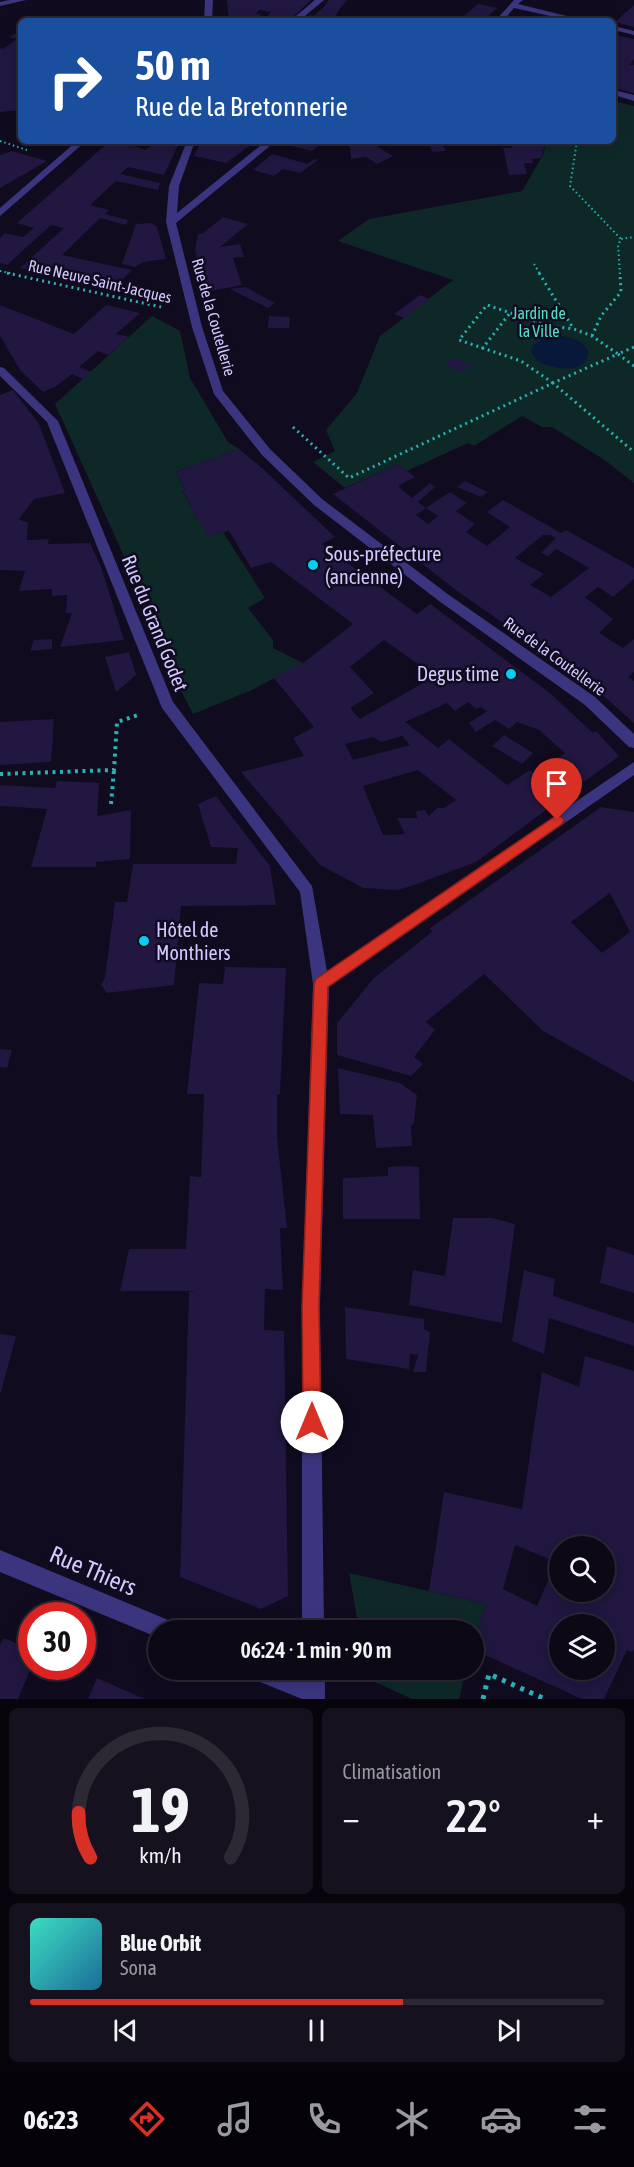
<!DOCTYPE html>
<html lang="fr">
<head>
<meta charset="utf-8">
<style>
  :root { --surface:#0c0816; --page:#15111f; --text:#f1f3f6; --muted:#9a9aa1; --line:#2c2935; --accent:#d93025 }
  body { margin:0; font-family:"Asap Condensed",sans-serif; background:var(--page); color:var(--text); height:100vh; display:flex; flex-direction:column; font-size:22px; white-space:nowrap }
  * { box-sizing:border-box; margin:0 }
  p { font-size:20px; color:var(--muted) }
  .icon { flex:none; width:33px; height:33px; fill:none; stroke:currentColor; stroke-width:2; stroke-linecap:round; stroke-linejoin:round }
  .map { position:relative; height:1699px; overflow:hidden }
  .panel { display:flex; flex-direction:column; gap:9px; padding:9px; background:#07040c; flex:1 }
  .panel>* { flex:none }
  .top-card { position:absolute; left:18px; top:18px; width:598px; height:126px; border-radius:9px; box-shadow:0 3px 15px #0003,0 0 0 2px var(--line); background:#1a4fa0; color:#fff; overflow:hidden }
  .controls { position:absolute; left:549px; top:1536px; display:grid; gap:12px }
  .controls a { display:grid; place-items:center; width:66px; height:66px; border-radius:50%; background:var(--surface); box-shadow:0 3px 15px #0003,0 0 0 2px var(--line); font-size:30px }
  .speed { position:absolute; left:18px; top:1602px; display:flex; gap:12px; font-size:30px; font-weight:700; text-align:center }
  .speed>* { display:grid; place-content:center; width:78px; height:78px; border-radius:50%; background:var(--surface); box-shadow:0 3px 15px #0003,0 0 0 2px var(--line); line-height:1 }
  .speed .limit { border:9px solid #d22; background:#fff; color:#111 }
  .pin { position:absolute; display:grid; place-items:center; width:51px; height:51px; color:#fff; margin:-62px -26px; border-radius:50% 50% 50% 0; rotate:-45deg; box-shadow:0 0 6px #0007 }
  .pin .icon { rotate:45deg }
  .me { position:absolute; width:66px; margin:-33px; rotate:0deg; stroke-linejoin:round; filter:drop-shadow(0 0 4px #0008) }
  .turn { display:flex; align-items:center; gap:21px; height:126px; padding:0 18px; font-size:27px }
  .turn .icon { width:78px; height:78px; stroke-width:2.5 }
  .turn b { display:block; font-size:42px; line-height:51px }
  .big { font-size:45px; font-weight:600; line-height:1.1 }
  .panel .tile { flex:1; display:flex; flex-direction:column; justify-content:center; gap:9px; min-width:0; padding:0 21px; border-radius:9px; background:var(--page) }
  .panel .dial { align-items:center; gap:0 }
  .dial svg { height:156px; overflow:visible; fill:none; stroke:var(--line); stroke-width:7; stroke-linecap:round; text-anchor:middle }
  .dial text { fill:var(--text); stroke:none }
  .song { display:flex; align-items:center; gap:18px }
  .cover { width:72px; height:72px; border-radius:9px; background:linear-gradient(135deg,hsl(170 70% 55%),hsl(200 70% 35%)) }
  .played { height:6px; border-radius:3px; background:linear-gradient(90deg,var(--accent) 65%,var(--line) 65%) }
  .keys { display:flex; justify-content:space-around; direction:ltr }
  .heat { display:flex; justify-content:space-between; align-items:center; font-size:33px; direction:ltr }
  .panel .tiles { flex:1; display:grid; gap:9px; grid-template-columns:1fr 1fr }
  .tile:last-child { grid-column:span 2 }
  .trip { position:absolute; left:148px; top:1620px; width:336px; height:60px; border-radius:30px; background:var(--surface); box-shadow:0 3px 15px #0003,0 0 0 2px var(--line); font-weight:600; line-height:60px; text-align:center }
  .menu { display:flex; height:96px; justify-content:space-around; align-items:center; background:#050309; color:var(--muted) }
  .menu .icon { width:42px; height:42px }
  .menu .on { color:var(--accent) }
  .menu b { font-size:27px; color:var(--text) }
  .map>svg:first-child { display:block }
  .green { fill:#0e2828 }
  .water { fill:#07183b }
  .building { fill:#211740; fill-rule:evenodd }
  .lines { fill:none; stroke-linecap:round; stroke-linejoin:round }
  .path-far3 { stroke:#29b2b1; stroke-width:2; stroke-dasharray:1.5 3; stroke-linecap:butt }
  .path-far2 { stroke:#29b2b1; stroke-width:3; stroke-dasharray:2 4; stroke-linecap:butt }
  .path-far1 { stroke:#29b2b1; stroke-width:4; stroke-dasharray:3 4.5; stroke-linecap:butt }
  .path { stroke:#29b2b1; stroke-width:5; stroke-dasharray:4 6; stroke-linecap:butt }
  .minor { fill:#3b357f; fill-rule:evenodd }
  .route { fill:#d93025; stroke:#8d1f18; stroke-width:1.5 }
  .poi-dot { fill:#00cff4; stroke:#100b1e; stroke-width:2 }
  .labels { text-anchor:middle; stroke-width:5; stroke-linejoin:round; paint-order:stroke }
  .far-street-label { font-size:16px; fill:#d2c9ff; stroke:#100b1e }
  .far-park-label { font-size:16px; fill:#52e2c5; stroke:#100b1e }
  .poi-label { font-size:20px; fill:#d2c9ff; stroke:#100b1e; text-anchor:start }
  .street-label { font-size:20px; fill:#d2c9ff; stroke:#100b1e }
  .near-street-label { font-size:24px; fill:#d2c9ff; stroke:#100b1e }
</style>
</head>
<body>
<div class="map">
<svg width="634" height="1699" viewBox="0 0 634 1699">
  <rect width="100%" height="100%" fill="#100b1e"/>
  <g class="green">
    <polygon points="614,101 634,106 634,483 606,461 552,427 542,427 522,416 474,446 468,443 407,471 398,464 345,488 313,462 335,451 326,430 357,393 380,336 453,280 338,241 369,219 522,191 543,155 547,141 614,141"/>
    <polygon points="152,316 180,331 190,378 228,442 239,449 176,472 185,490 182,491 207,535 223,532 265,598 248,608 273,640 273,648 303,663 252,690 193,714 167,663 122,552 55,404"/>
    <polygon points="349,1573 486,1604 474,1639 474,1630 359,1630"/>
    <polygon points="365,1670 466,1670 459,1699 412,1699 366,1678"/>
  </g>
  <path class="water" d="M553 336C567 336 581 338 588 351 589 376 551 369 537 361L531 351C535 340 543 338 553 336Z"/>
  <g class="building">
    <polygon points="227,0 311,0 289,21 263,21 271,12 259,10 256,14 261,14 256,21 229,21"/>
    <polygon points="329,0 347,0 338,11 334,20 303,21 309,15 313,16 322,9"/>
    <polygon points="478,4 497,8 483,21 458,21"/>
    <polygon points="634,5 634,27 615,22"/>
    <polygon points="21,31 21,110 0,112 0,48 3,49 17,39 9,37"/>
    <polygon points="614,35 634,39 634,59 630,65 634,65 634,93 614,88 614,47 617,42 614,42"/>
    <polygon points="110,141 139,141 133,146 146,150 156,141 180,141 164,175 128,167 120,174 160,183 158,190 116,181 90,205 109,210 105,214 128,220 126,225 100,218 62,255 132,270 115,287 20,268 64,228 51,225 7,265 0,263 0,238 5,233 23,237 34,228 17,223"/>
    <polygon points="201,141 256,141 226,163 194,156"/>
    <polygon points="293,141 323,141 312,151 288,145"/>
    <polygon points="337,141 368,141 393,156 377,164 366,157 351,159 350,147"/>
    <polygon points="510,141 547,141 541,158 532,159 533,163 524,163 527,174 509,175 503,147 512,148"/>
    <polygon points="441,142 446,151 432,152 429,144"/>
    <polygon points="12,151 47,161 0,188 0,155"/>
    <polygon points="272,154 308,164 314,159 318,160 300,173 283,169 274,176 253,170"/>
    <polygon points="223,217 248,224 220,247 240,244 244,257 233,258 242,285 205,292 195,250 198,234 202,234"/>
    <polygon points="152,223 157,227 166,259 143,262 135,267 122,264 136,224"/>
    <polygon points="245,287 275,303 268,308 230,289"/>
    <polygon points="420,295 429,299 404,318 394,314"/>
    <polygon points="0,305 74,334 106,305 140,313 116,334 129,337 108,355 98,351 79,367 92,372 83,379 72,374 55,387 43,392 20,370 0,336"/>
    <polygon points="269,316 290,317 289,328 268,328"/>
    <polygon points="454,357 472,366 461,372 444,364"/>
    <polygon points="13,390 39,424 65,493 34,499 19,519 28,523 27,540 49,539 48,544 90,543 101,567 124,640 60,647 72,613 66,613 67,595 52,596 52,589 19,591 25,571 0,570 0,395"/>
    <path d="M239 449 262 468 335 537 322 544 417 614 430 604 550 693 593 733 596 731 619 756 476 862 411 886 398 890 363 888 320 865 241 772 304 756 293 738 314 727 273 677 303 663 353 624 271 562 251 568 229 531 207 536 182 490H185L176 472ZM384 640 435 676 360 719 350 708 374 693 350 667ZM468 702 476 709 480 707 487 711 469 723 476 732 495 720 509 729 517 722 539 730 565 753 535 773 530 770 507 785 449 739 438 748 405 722 447 703 455 711ZM402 736 410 745 353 760 345 744 373 737 381 742ZM418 770 456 800 444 808H437L429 816 425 810 416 811 417 818H397L405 834 383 835 363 786Z"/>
    <path d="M398 464 415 477 398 486 412 498 430 483 435 487 418 502 426 508 416 515 428 524 438 516 426 508 450 492 467 503 456 511 475 524 466 532 487 546 510 527 487 512 503 500 561 533 566 530 634 568V579L613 597 598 587 585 597 613 619 599 633 623 648 634 639V672L628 677 634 681V723L587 681 457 591 333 494ZM543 535H550L556 538 541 553 548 556 556 549 589 568 551 597 530 585 544 574 515 558Z"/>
    <polygon points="465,481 488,492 481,497 457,487"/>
    <polygon points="52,639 52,649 30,651 34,640"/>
    <polygon points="129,652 136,675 116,692 105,657"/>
    <polygon points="54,719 51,762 0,765 0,722"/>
    <polygon points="504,735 533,753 522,764 492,746"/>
    <polygon points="57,781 99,783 97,816 131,810 130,859 96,862 96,867 31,867 47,809 0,806 0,785 55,788"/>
    <polygon points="216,796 270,866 276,905 181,906 174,985 107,993 101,985 105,977 115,902 127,902 133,864 236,864 238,848 211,847 198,804"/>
    <path d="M601 807 634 812V1082L543 1031 484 974 426 1022 435 1030 414 1057 423 1064 411 1076 337 1055V1023L374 978 433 931 429 929ZM610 893 630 932 602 953 571 922Z"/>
    <polygon points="225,967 286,968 280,1094 277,1094 277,1137 287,1228 280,1228 283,1290 265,1289 264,1330 284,1331 288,1596 261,1609 180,1577 189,1292 196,1291 120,1291 129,1249 186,1249 190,1176 201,1177 204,1094 187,1094 199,983 223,984"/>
    <polygon points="0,1049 12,1050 7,1068 0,1067"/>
    <polygon points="338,1068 400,1083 417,1095 414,1123 411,1126 412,1146 376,1148 373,1115 340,1114"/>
    <polygon points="408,1166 419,1167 420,1219 343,1219 343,1178 388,1176 388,1167"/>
    <polygon points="453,1218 492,1218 515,1224 502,1323 409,1305 413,1270 445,1276"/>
    <polygon points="607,1246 634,1255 634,1293 600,1283"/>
    <polygon points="524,1270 555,1279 553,1296 634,1323 634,1346 549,1318 544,1354 512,1341"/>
    <polygon points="345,1307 424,1319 424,1329 430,1332 426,1372 413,1372 418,1355 410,1354 409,1369 346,1359"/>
    <polygon points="0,1334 16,1336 1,1392 0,1392"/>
    <path d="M585 1356 634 1371V1649L633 1652 627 1650 604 1699H582L474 1650V1639L486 1604 429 1591 444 1492 522 1509 542 1372 579 1387ZM515 1545 556 1562 537 1606 503 1589ZM560 1546H604V1592H560ZM560 1624H604V1670H560Z"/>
    <polygon points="4,1638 32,1650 32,1665 18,1699 0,1699 0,1645"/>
    <polygon points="97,1678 145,1699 88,1699"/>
  </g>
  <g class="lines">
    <g class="path-far3">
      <polyline points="0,141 27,150"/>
      <polyline points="577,141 570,186 621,239"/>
      <polyline points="534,264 540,274"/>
      <polyline points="0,271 14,274"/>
      <polyline points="620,274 618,245 621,239 634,237"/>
    </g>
    <g class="path-far2">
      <polyline points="7,273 161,307"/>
      <polyline points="539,273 573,328"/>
      <polyline points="592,336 601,316 621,292 620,273"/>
      <polyline points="482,349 510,313"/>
      <polyline points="634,366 618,354 553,383 634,452"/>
      <polyline points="553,383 521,361 459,340 487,305 549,326 574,329 592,336 618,354 634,347"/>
      <polyline points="293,427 349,478 553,383"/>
    </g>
    <g class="path-far1">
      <polyline points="0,774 114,770 117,722 138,715"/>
      <polyline points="111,804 114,770"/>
    </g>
    <polyline class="path" points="483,1699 489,1674 545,1699"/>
    <g class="minor">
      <polygon points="9,0 26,0 0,6 0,2"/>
      <polygon points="205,0 213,0 212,21 204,21"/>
      <polygon points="315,0 324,0 299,21 290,21"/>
      <polygon points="514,0 523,0 518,4 587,21 573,21 514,8 503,21 495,21"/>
      <polygon points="614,26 634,31 634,35 614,30"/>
      <polygon points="614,90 634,95 634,101 614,95"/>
      <polygon points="77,141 86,141 0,216 0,208"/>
      <polygon points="187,141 195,141 179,186 177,213 266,141 276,141 176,223 202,327 223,391 270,449 322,499 449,595 595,697 634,734 634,748 629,747 585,705 439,601 314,505 262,455 214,394 192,327 166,222 169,186"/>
      <polygon points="0,367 4,368 58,421 173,702 312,886 327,971 634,762 634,775 329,987 320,1306 324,1630 302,1630 302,1306 313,984 300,892 162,708 47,422 0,376"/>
      <polygon points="0,1550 173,1622 176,1630 159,1630 159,1638 0,1572"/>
      <polygon points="247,1670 284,1670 303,1677 303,1670 325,1670 325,1699 302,1699 250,1678"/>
    </g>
  </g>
  <polygon class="route" points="557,815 562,817 564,820 562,824 328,987 319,1306 321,1422 318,1429 312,1431 305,1429 303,1422 302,1306 314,984 316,979"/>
  <g class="poi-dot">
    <circle cx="313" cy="565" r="6"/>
    <circle cx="511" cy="674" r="6"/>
    <circle cx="144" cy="941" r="6"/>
  </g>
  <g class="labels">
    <g class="far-street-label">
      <text transform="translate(100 281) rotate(13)" y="6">Rue Neuve Saint-Jacques</text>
      <text transform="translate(214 317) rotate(74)" y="6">Rue de la Coutellerie</text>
      <text transform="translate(555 656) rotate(36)" y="6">Rue de la Coutellerie</text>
    </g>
    <g class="far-park-label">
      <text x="539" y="319">Jardin de<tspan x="539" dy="18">la Ville</tspan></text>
    </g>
    <g class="poi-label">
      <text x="325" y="561">Sous-préfecture<tspan x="325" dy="23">(ancienne)</tspan></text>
      <text x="499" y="681" text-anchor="end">Degus time</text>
      <text x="156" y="937">Hôtel de<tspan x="156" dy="23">Monthiers</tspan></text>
    </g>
    <g class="street-label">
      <text transform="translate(155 623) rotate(68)" y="7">Rue du Grand Godet</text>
    </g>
    <g class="near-street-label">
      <text transform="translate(93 1571) rotate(23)" y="8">Rue Thiers</text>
    </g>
  </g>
</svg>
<div class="controls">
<a><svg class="icon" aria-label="search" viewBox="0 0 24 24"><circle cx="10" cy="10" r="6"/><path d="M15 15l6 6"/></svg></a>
<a><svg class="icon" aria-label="layers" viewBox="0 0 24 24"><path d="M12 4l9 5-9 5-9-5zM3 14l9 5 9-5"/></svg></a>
</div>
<div class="speed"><div class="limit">30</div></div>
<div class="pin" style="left:557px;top:820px;background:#d93025"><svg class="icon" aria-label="arrive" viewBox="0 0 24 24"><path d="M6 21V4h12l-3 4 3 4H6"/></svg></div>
<svg class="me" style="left:312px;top:1422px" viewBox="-20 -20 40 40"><circle r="19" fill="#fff"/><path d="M0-13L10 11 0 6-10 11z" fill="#d93025"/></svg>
<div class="trip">06:24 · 1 min · 90 m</div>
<div class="top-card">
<div class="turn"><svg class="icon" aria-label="right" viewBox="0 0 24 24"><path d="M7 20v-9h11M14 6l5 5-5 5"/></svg><div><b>50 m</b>Rue de la Bretonnerie</div></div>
</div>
</div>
<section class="panel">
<div class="tiles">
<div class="tile dial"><svg viewBox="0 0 100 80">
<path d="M14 69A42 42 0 1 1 86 69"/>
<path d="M14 69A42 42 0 0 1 8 46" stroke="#d93025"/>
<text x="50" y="56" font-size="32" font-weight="700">19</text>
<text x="50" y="72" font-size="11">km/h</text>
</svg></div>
<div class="tile"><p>Climatisation</p>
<div class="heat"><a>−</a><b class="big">22°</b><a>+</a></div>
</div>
<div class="tile">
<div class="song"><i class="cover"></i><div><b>Blue Orbit</b><p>Sona</p></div></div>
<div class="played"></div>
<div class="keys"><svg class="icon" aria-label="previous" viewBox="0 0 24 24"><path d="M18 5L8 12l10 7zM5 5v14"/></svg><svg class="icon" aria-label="pause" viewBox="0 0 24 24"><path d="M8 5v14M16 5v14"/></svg><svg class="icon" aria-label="next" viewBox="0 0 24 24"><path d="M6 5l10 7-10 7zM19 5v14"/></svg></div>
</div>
</div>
</section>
<nav class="menu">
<b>06:23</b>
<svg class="icon on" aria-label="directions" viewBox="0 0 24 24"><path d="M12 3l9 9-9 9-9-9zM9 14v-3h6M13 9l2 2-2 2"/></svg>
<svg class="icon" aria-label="music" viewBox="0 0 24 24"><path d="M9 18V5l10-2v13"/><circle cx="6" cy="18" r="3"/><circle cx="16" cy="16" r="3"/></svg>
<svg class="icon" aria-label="phone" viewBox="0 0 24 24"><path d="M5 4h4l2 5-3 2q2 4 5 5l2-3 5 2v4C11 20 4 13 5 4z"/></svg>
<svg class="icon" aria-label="climate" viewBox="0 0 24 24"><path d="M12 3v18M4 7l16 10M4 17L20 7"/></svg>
<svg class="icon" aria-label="car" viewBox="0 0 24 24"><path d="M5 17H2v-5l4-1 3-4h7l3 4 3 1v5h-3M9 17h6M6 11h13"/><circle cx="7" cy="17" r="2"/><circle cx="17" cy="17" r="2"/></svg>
<svg class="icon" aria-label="filters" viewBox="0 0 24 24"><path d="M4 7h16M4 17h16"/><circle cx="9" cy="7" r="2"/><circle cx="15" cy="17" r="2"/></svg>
</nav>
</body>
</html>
